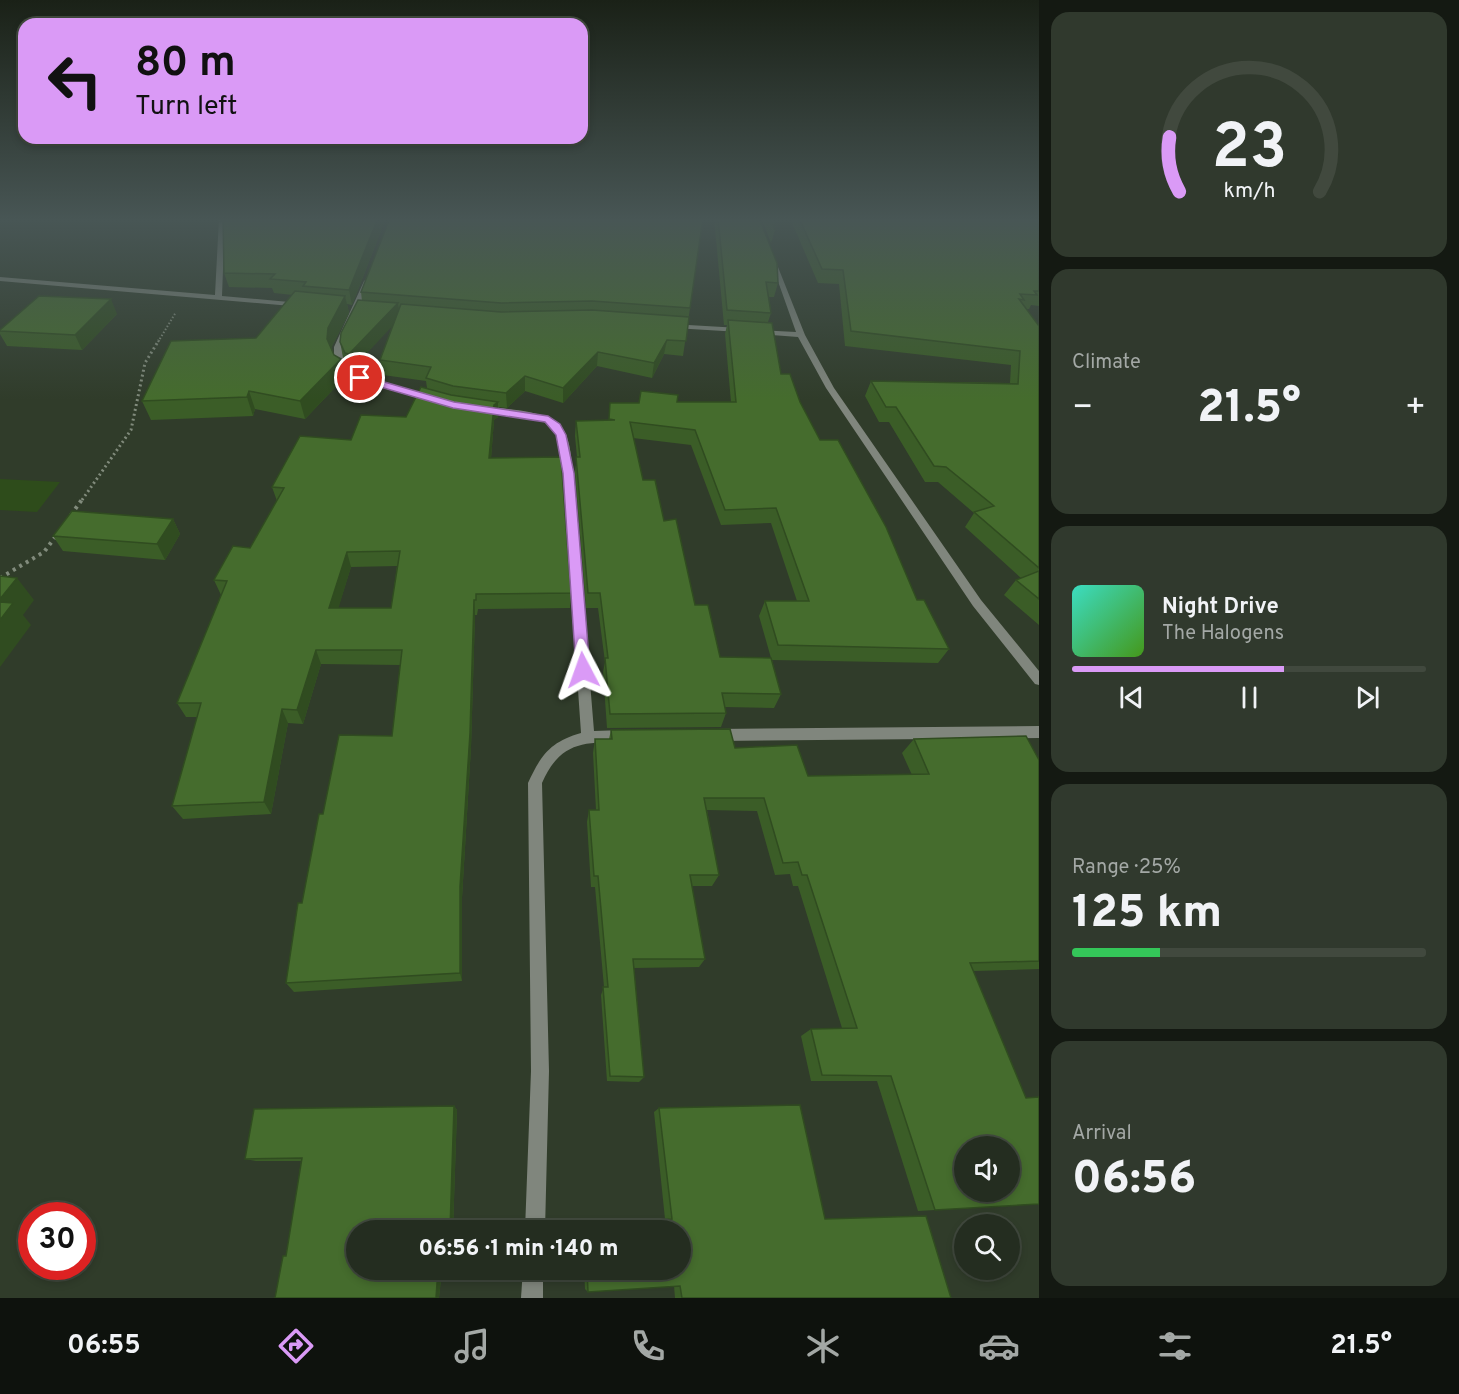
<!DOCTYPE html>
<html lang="en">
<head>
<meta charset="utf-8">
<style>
  :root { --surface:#242d20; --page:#30392d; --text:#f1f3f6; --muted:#a3a8a5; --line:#41493e; --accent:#da9af6 }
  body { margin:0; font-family:Overpass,sans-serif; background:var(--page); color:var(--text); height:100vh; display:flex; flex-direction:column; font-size:22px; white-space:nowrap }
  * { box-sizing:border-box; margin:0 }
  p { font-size:20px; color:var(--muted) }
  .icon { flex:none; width:33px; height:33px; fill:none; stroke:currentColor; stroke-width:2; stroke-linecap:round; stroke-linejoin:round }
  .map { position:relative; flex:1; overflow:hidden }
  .sheet { display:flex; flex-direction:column; gap:12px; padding:12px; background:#141912; width:420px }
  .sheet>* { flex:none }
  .guide { position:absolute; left:18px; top:18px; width:570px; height:126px; border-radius:18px; box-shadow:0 3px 9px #0003,0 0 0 2px var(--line); background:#da9af6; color:#111; overflow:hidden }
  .fabs { position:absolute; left:954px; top:1136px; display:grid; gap:12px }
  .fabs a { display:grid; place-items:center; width:66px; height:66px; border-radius:50%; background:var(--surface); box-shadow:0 3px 9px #0003,0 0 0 2px var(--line); font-size:30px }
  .speed { position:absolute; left:18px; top:1202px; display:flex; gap:12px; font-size:30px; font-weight:700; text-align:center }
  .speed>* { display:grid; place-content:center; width:78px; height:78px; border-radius:50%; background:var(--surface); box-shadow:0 3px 9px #0003,0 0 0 2px var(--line); line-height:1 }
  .speed .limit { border:9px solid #d22; background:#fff; color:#111 }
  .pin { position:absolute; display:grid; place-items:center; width:51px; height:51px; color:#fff; margin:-26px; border:3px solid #fff; border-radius:50%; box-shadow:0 2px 6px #0007 }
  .me { position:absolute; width:66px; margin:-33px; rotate:356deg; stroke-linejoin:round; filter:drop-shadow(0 0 4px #0008) }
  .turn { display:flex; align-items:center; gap:21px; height:126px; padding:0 18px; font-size:27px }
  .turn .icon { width:78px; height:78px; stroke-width:2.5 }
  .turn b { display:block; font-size:42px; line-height:51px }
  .big { font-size:45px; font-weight:800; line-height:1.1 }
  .sheet .tile { flex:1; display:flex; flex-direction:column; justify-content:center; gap:9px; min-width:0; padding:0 21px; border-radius:18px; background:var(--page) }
  .sheet .dial { align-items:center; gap:0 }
  .dial svg { height:156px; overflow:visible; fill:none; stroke:var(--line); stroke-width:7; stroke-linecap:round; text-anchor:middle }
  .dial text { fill:var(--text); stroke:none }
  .song { display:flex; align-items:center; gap:18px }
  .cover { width:72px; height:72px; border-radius:9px; background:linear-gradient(135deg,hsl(170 70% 55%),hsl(100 70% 35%)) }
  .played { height:6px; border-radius:3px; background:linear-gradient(90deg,var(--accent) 60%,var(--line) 60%) }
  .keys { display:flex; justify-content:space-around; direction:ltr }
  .heat { display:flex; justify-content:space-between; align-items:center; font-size:33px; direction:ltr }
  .charge { height:9px; border-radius:4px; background:linear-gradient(90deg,#34c759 25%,var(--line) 0) }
  .trip { position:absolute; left:346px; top:1220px; width:345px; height:60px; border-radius:30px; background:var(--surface); box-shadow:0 3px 9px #0003,0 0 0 2px var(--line); font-weight:800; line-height:60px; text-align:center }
  .menu { display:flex; height:96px; justify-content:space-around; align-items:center; background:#0e120d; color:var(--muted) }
  .menu .icon { width:42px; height:42px }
  .menu .selected { color:var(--accent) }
  .menu b { font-size:27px; color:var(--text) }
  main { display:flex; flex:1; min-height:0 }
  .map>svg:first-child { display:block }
  .green { fill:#2e4c1b }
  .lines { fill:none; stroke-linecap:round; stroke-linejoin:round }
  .path-far2 { stroke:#818b7c; stroke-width:2; stroke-dasharray:1.5 2; stroke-linecap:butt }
  .path-far1 { stroke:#818b7c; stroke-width:3; stroke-dasharray:2 3; stroke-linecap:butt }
  .path { stroke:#818b7c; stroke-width:4; stroke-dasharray:3 4.5; stroke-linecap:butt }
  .minor { fill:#80867d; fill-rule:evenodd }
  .wall { fill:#3b5d27; fill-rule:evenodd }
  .shaded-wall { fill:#304c20 }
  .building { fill:#456c2d; stroke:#304c20; stroke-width:1.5; fill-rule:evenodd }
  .route { fill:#da9af6; stroke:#8e64a0; stroke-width:1.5 }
</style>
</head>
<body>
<main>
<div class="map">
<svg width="1039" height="1298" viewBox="0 0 1039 1298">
  <rect width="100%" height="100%" fill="#303c2a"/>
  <polygon class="green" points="0,479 60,482 37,512 0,510"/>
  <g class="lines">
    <polyline class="path-far2" points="158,342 176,312"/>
    <polyline class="path-far1" points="82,500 131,430 145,363 159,340"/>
    <g class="path">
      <polyline points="71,515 83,498"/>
      <polyline points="0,578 44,552 56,536"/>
    </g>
    <g class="minor">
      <polygon points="219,218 225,218 222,296 300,303 303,303 303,307 0,281 0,277 215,295"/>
      <polygon points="769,256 774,257 805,335 834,388 981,600 1039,671 1039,685 1035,684 973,606 826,388 798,337 757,334 753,332 757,330 796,332"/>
      <polygon points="367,279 370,281 342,347 344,364 352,372 361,376 435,397 435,401 367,384 346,375 337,367 334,358 334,347 364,281"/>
      <polygon points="671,324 740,328 744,330 740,332 674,328 670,326"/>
      <path d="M484 406C506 410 552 409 564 431 571 443 571 459 573 473L594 731 624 730 629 732 631 736 629 740 624 742C583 742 560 742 542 783L549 1071 545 1230H525L531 1071 528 783C541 755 550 742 581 733L563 473C562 460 562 444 556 432 545 413 500 415 481 411L480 409Z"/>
      <polygon points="1039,726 1039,738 716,741 711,739 709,735 711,731 716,729"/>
      <polygon points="523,1269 543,1269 543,1298 521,1298"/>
    </g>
  </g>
  <g class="wall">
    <polygon points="223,218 386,218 352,305 347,304 349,313 332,346 332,349 334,355 341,359 345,377 305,419 255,409 253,416 151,420 142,401 256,338 293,295 274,293 272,288 229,287 224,273"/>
    <path d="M390 218 690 308 683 356 664 354 652 378 597 366 563 403 525 391 507 408 498 407V417L494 420 491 458 571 593 570 608 478 609 477 615H475L471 747 462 898V981L294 992 286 983 302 903 323 814 392 736 400 665 321 664 303 724 288 723 271 814 183 819 172 806 197 717H186L177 703 221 595 214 580 250 548 277 501 272 487 351 440 406 417 427 388 426 381 383 375 380 360 393 324 352 369 348 367 343 357 340 342 362 301 361 292ZM397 566 391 608H338L351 567Z"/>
    <path d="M714 218H759L778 283 774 297H769L771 313 768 322 781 374 800 402 820 440 917 600 949 649 938 663 772 660 781 694 774 708 725 707 726 713 721 727 607 728 603 672 605 662 598 608H586L575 472 577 457 575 436 576 421 609 420 610 403 731 402 725 334 727 325H724ZM633 438 691 445 721 525 771 523 797 601H765L759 616 771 658 720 657 695 605 664 521 643 480Z"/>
    <polygon points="761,218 774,218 775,230 771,243"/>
    <polygon points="790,218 1039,218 1039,306 1031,305 1029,309 1026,309 1039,326 1039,625 1004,595 1016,580 1021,578 965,527 974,513 938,482 925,482 889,422 879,422 865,396 871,381 1010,383 1011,365 845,346 839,284 818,283"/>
    <polygon points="117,314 82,350 7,346 0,334 0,330"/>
    <polygon points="173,519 180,534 165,560 63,551 53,536"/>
    <polygon points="611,730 735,748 808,776 912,775 902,753 914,739 1039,760 1039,969 974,971 935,1210 918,1211 877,1081 811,1081 801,1036 811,1029 842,1028 798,886 793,886 790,874 775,875 757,811 707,810 719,875 712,886 692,886 705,959 699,967 634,968 644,1077 639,1082 607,1081 601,995 604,987 595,887 591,887 587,822 589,810 596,810 593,753 595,739 609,739"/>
    <polygon points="454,1106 457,1110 453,1230 357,1230 357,1269 442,1269 439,1298 275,1298 283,1256 287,1255 301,1161 256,1161 245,1159"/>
    <polygon points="659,1108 825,1219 926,1216 951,1298 675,1298 674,1286 588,1292 585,1289 584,1269 681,1269 681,1230 581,1230 580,1224 665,1219 654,1112"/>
  </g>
  <g class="shaded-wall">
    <polygon points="378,218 386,218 352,305 349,290"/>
    <polygon points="345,296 349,313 332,346 331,357 327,339 328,328"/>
    <polygon points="111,299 117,314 82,350 75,335"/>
    <polygon points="398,303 400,318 352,369 349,354"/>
    <polygon points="667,340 664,354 652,378 654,363"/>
    <polygon points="598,352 597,366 563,403 563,388"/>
    <polygon points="341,359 345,377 305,419 300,401"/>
    <polygon points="525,376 525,391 507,408 506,393"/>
    <polygon points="249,391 255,409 253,416 247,397"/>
    <polygon points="498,402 498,417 494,420 490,473 489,458 494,405"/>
    <polygon points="173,519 180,534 165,560 157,544"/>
    <polygon points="347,552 351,567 334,623 329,608"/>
    <polygon points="17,578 34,600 23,615 31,625 0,667 0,599"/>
    <polygon points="474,600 475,615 471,747 462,898 462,981 460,973 460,887"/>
    <polygon points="316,650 321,664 303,724 297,710"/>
    <polygon points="282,709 288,723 271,814 264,802"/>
    <polygon points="454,1106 457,1110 453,1230 450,1230"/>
    <polygon points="438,1269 442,1269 439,1298 436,1298"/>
  </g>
  <g class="building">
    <polygon points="223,218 378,218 349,290 303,286 306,282 270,279 275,274 224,273"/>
    <polygon points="390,218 703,218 690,308 592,301 501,303 361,292"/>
    <polygon points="718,218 759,218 777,263 778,283 766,282 771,313 727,310"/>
    <polygon points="770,218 774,218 775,230"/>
    <polygon points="799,218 1039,218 1039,291 1034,291 1037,295 1020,294 1024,300 1019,299 1039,326 1039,568 974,512 994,506 946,467 934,466 896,407 886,407 871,381 1018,384 1020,351 851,331 843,270 822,269"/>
    <polygon points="295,291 345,296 328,328 327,339 334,355 341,359 300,401 249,391 247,397 142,401 171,341 256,338"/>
    <polygon points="39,296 111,299 75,335 0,331 0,330"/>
    <polygon points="358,300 398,303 349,354 345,353 340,342 341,333"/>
    <polygon points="401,304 501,312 592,310 689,317 686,341 667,340 654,363 598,352 563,388 525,376 506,393 453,386 426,378 431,367 380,360"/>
    <polygon points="728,320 772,323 781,374 790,374 800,402 820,440 838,440 886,527 917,600 924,600 949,649 778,645 765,601 809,601 776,508 725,510 695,430 630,422 643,480 655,480 664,521 676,519 695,605 708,605 720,657 771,658 781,694 722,693 726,713 610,714 605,658 608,658 600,593 588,593 576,457 580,457 576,421 615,420 609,419 610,403 639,403 641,391 678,395 677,402 736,402"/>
    <path d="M421 387 451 395 498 402 494 405 489 458 561 457 571 593 476 594V600H474L470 733 460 887V973L286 983 298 903H302L319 814H323L339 735 392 736 402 650H316L297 710 282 709 264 802 172 806 201 703H177L227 581 214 580 233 546 250 548 284 488 272 487 300 436 351 440 361 415 406 417ZM400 551 391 608H329L347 552Z"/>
    <polygon points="72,511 173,519 157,544 53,536"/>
    <polygon points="1039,571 1039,599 1016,580"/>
    <polygon points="0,576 17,578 0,599"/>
    <polygon points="0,602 13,603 0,620"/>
    <path d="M730 729 735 748 797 745 808 776 929 774 914 739 1026 736 1039 760V961L970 963 1026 1098 1039 1097V1204L935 1210 891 1076 822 1075 811 1029 857 1028 807 875H802L798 862 783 863 764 798H704L719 875H690L705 959H633L644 1077 610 1076 603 987H608L598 876H594L589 810H599L595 739H612L611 730ZM964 1146H1010V1191H964Z"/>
    <polygon points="800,1105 825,1219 926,1216 951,1298 682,1298 680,1286 588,1292 587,1269 681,1269 681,1230 583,1230 583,1225 672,1219 659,1108"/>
    <polygon points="454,1106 450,1230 357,1230 357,1269 438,1269 436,1298 275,1298 283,1256 286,1256 302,1158 245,1159 254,1109"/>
  </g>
  <linearGradient id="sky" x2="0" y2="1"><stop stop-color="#1a2117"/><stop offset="0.55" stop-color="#485655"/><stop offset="1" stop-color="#485655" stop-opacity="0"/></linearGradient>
  <rect width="1039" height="400" fill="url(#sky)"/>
  <polygon class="route" points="360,375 454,402 548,416 560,424 566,435 574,473 590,670 588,674 583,676 576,670 563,473 556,435 545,422 453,408 356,380 356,376"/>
</svg>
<div class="fabs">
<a><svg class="icon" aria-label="sound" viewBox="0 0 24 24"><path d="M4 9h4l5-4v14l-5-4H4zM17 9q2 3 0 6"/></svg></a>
<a><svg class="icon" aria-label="search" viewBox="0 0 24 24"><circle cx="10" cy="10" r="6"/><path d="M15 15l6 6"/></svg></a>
</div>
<div class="speed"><div class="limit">30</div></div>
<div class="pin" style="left:360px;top:378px;background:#d93025"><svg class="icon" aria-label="arrive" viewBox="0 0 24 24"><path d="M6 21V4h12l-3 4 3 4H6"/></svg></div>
<svg class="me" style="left:583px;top:670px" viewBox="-20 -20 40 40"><path d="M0-17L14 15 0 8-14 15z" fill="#da9af6" stroke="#fff" stroke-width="4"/></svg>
<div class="trip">06:56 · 1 min · 140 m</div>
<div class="guide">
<div class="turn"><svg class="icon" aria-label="left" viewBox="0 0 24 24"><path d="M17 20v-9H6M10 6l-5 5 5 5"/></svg><div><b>80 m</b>Turn left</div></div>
</div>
</div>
<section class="sheet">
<div class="tile dial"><svg viewBox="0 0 100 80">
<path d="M14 69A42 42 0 1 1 86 69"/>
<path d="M14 69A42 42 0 0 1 9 41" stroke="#da9af6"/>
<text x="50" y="56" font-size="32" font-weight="700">23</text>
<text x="50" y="72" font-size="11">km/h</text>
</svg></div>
<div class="tile"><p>Climate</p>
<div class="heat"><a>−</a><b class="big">21.5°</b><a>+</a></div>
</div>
<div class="tile">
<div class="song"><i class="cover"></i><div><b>Night Drive</b><p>The Halogens</p></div></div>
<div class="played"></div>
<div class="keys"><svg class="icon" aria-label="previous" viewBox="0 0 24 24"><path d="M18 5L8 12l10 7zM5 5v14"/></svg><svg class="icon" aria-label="pause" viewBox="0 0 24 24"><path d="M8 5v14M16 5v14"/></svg><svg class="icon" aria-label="next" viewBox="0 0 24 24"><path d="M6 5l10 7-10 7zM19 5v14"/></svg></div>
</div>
<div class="tile"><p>Range · 25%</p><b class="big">125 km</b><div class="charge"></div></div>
<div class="tile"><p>Arrival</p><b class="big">06:56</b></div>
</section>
</main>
<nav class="menu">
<b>06:55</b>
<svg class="icon selected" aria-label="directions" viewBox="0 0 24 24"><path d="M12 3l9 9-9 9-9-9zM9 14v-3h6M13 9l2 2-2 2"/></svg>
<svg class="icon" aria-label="music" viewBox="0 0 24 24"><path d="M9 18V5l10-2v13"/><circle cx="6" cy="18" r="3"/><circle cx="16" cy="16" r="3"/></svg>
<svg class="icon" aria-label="phone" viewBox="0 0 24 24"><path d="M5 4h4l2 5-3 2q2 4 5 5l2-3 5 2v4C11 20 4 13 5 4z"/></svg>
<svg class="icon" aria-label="climate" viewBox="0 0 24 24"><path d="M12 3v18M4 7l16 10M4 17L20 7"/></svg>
<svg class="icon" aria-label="car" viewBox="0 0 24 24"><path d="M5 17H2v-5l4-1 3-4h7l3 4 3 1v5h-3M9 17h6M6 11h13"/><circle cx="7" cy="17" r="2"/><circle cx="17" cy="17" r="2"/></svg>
<svg class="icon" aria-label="filters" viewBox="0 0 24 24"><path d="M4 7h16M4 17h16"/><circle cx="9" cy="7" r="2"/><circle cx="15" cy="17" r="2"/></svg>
<b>21.5°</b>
</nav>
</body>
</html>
